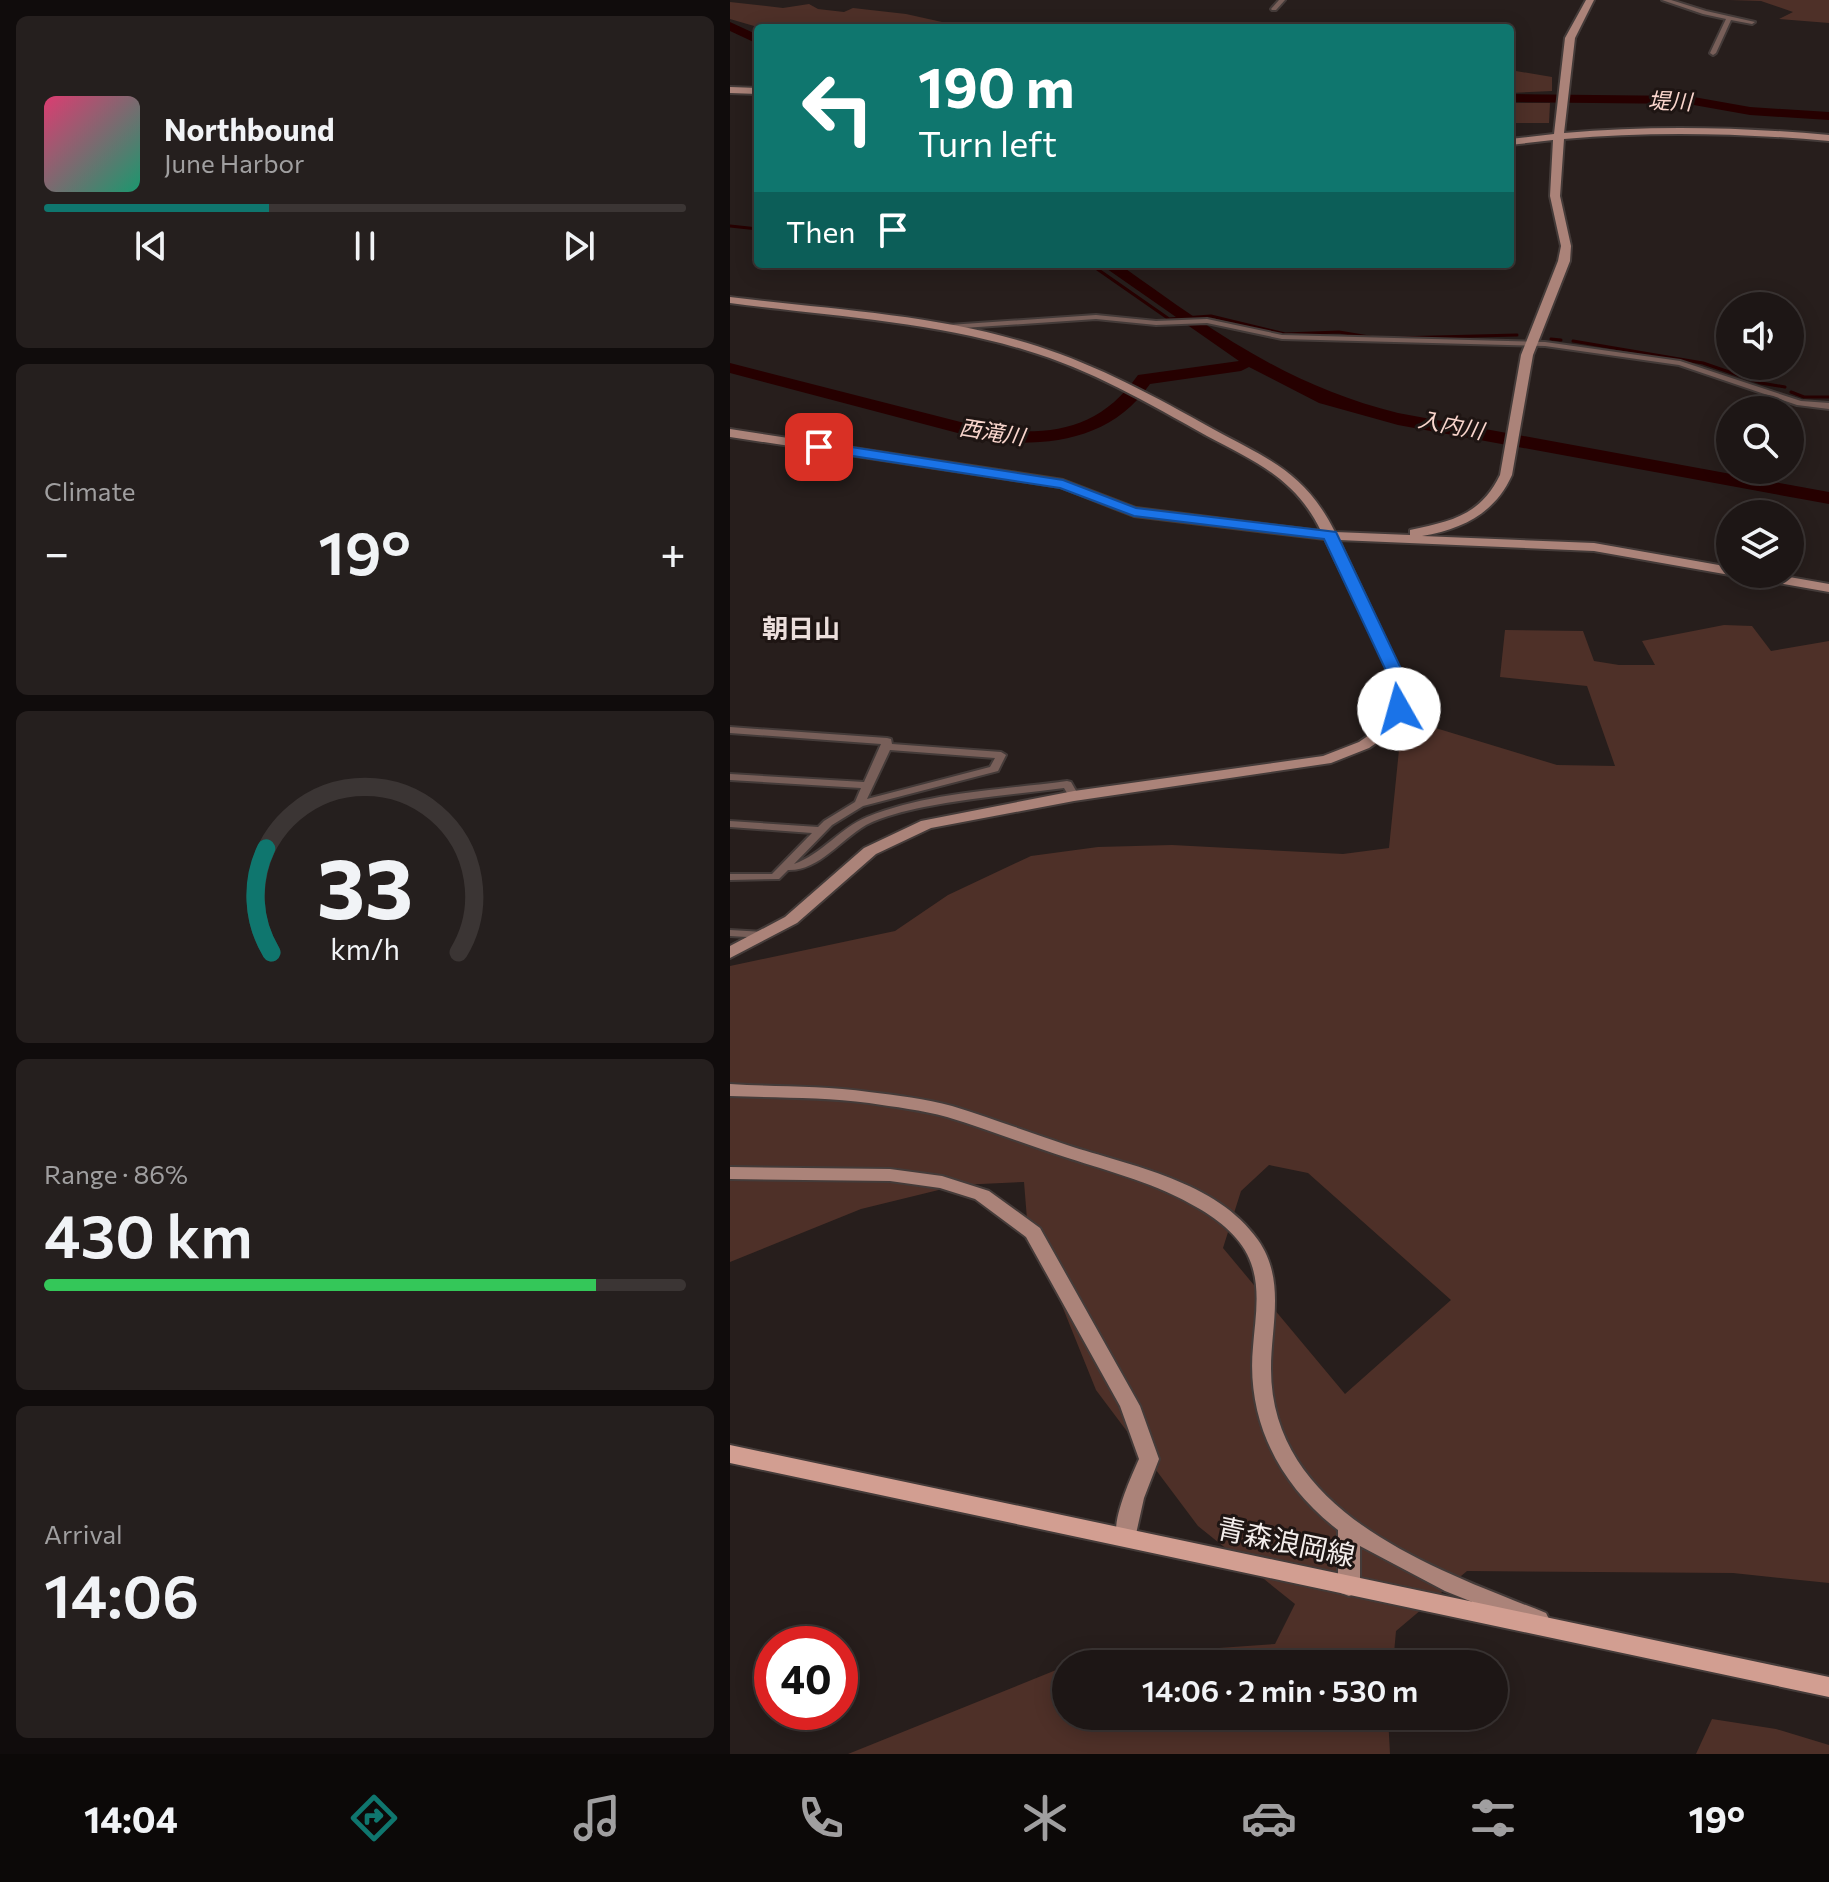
<!DOCTYPE html>
<html lang="en">
<head>
<meta charset="utf-8">
<style>
  :root { --surface:#1d1615; --page:#251f1e; --text:#f1f3f6; --muted:#a09fa0; --line:#3b3534; --accent:#0f766e }
  body { margin:0; font-family:Commissioner,"Noto Sans JP",sans-serif; background:var(--page); color:var(--text); height:100vh; display:flex; flex-direction:column; font-size:30px; white-space:nowrap }
  * { box-sizing:border-box; margin:0 }
  p { font-size:26px; color:var(--muted) }
  .icon { flex:none; width:44px; height:44px; fill:none; stroke:currentColor; stroke-width:2; stroke-linecap:round; stroke-linejoin:round }
  .map { position:relative; flex:1; overflow:hidden }
  .panel { display:flex; flex-direction:column; gap:16px; padding:16px; background:#100c0c; width:730px }
  .panel>* { flex:none }
  .banner { position:absolute; left:24px; top:24px; width:760px; height:244px; border-radius:8px; box-shadow:0 4px 20px #0003,0 0 0 2px var(--line); background:#0f766e; color:#fff; overflow:hidden }
  .tools { position:absolute; left:986px; top:292px; display:grid; gap:16px }
  .tools a { display:grid; place-items:center; width:88px; height:88px; border-radius:50%; background:var(--surface); box-shadow:0 4px 20px #0003,0 0 0 2px var(--line); font-size:40px }
  .speed { position:absolute; left:24px; top:1626px; display:flex; gap:16px; font-size:40px; font-weight:700; text-align:center }
  .speed>* { display:grid; place-content:center; width:104px; height:104px; border-radius:50%; background:var(--surface); box-shadow:0 4px 20px #0003,0 0 0 2px var(--line); line-height:1 }
  .speed .limit { border:12px solid #d22; background:#fff; color:#111 }
  .pin { position:absolute; display:grid; place-items:center; width:68px; height:68px; color:#fff; margin:-34px; border-radius:16px; box-shadow:0 4px 12px #0006 }
  .me { position:absolute; width:88px; margin:-44px; rotate:353deg; stroke-linejoin:round; filter:drop-shadow(0 0 6px #0008) }
  .turn { display:flex; align-items:center; gap:28px; height:168px; padding:0 32px; font-size:36px }
  .turn .icon { width:104px; height:104px; stroke-width:2.5 }
  .turn b { display:block; font-size:56px; line-height:68px }
  .then { display:flex; align-items:center; height:76px; padding:0 32px; background:#0003; gap:16px; font-size:30px }
  .big { font-size:60px; font-weight:600; line-height:1.1 }
  .panel .widget { flex:1; display:flex; flex-direction:column; justify-content:center; gap:12px; min-width:0; padding:0 28px; border-radius:12px; background:var(--page) }
  .panel .dial { align-items:center; gap:0 }
  .dial svg { height:208px; overflow:visible; fill:none; stroke:var(--line); stroke-width:7; stroke-linecap:round; text-anchor:middle }
  .dial text { fill:var(--text); stroke:none }
  .song { display:flex; align-items:center; gap:24px }
  .cover { width:96px; height:96px; border-radius:12px; background:linear-gradient(135deg,hsl(340 70% 55%),hsl(160 70% 35%)) }
  .played { height:8px; border-radius:4px; background:linear-gradient(90deg,var(--accent) 35%,var(--line) 35%) }
  .keys { display:flex; justify-content:space-around; direction:ltr }
  .heat { display:flex; justify-content:space-between; align-items:center; font-size:44px; direction:ltr }
  .charge { height:12px; border-radius:6px; background:linear-gradient(90deg,#34c759 86%,var(--line) 0) }
  .trip { position:absolute; left:322px; top:1650px; width:456px; height:80px; border-radius:40px; background:var(--surface); box-shadow:0 4px 20px #0003,0 0 0 2px var(--line); font-weight:600; line-height:80px; text-align:center }
  .tabs { display:flex; height:128px; justify-content:space-around; align-items:center; background:#0c0908; color:var(--muted) }
  .tabs .icon { width:56px; height:56px }
  .tabs .on { color:var(--accent) }
  .tabs b { font-size:36px; color:var(--text) }
  main { display:flex; flex:1; min-height:0 }
  .map>svg:first-child { display:block }
  .green { fill:#4e3028; fill-rule:evenodd }
  .lines { fill:none; stroke-linecap:round; stroke-linejoin:round }
  .stream { stroke:#260000; stroke-width:3 }
  .river { fill:#260000; fill-rule:evenodd }
  .street-casing { stroke:#443b39; stroke-width:4 }
  .secondary-casing { stroke:#443b39; stroke-width:4 }
  .primary-casing { stroke:#443b39; stroke-width:4 }
  .street { fill:#785f59; fill-rule:evenodd }
  .secondary { fill:#ab8379; fill-rule:evenodd }
  .primary { fill:#d29e91; fill-rule:evenodd }
  .route { fill:#1a73e8; stroke:#114b97; stroke-width:2 }
  .labels { text-anchor:middle; stroke-width:6; stroke-linejoin:round; paint-order:stroke }
  .far-water-label { font-size:22px; font-style:italic; fill:#fad6cd; stroke:#1e1513 }
  .neighbourhood-label { font-size:26px; font-weight:bold; fill:#ecdfdc; stroke:#1e1513 }
  .near-street-label { font-size:28px; fill:#f3edeb; stroke:#1e1513 }
</style>
</head>
<body>
<main>
<section class="panel">
<div class="widget">
<div class="song"><i class="cover"></i><div><b>Northbound</b><p>June Harbor</p></div></div>
<div class="played"></div>
<div class="keys"><svg class="icon" aria-label="previous" viewBox="0 0 24 24"><path d="M18 5L8 12l10 7zM5 5v14"/></svg><svg class="icon" aria-label="pause" viewBox="0 0 24 24"><path d="M8 5v14M16 5v14"/></svg><svg class="icon" aria-label="next" viewBox="0 0 24 24"><path d="M6 5l10 7-10 7zM19 5v14"/></svg></div>
</div>
<div class="widget"><p>Climate</p>
<div class="heat"><a>−</a><b class="big">19°</b><a>+</a></div>
</div>
<div class="widget dial"><svg viewBox="0 0 100 80">
<path d="M14 69A42 42 0 1 1 86 69"/>
<path d="M14 69A42 42 0 0 1 12 29" stroke="#0f766e"/>
<text x="50" y="56" font-size="32" font-weight="700">33</text>
<text x="50" y="72" font-size="11">km/h</text>
</svg></div>
<div class="widget"><p>Range · 86%</p><b class="big">430 km</b><div class="charge"></div></div>
<div class="widget"><p>Arrival</p><b class="big">14:06</b></div>
</section>
<div class="map">
<svg width="1099" height="1754" viewBox="0 0 1099 1754">
  <rect width="100%" height="100%" fill="#271e1c"/>
  <g class="green">
    <polygon points="999,0 1099,0 1099,23 1049,19 1063,12 1031,1"/>
    <polygon points="0,2 53,8 79,4 88,9 114,12 123,8 176,14 239,28 31,28 0,19"/>
    <polygon points="780,70 822,77 822,91 780,93"/>
    <polygon points="780,103 820,103 819,123 780,123"/>
    <path d="M994 625 1022 626 1041 651 1099 641V1583L1003 1573 737 1571 666 1631 663 1664H342L361 1657 545 1644 565 1604 468 1526 366 1390 297 1219 294 1182 229 1185 131 1209 0 1262V966L165 931 218 895 301 856 368 847 442 845 613 854 659 848 669 750 699 726 827 765 885 766 857 686 770 677 775 630 853 631 864 661 889 665H925L912 641ZM539 1165 578 1173 721 1300 615 1394 493 1248 511 1191Z"/>
    <polygon points="336,1666 336,1716 658,1716 660,1754 118,1754"/>
    <polygon points="982,1719 1046,1729 1099,1745 1099,1754 966,1754"/>
  </g>
  <g class="lines">
    <g class="stream">
      <polyline points="0,226 28,229"/>
      <polyline points="360,264 439,319 481,316 555,334 609,332 645,338"/>
      <polyline points="665,338 787,335"/>
      <polyline points="821,339 831,340"/>
      <polyline points="843,341 973,363 1031,383 1055,387"/>
      <polyline points="1061,392 1074,397 1099,397"/>
    </g>
    <g class="river">
      <polygon points="0,22 28,35 28,44 0,31"/>
      <polygon points="780,94 958,96 1020,107 1099,112 1099,120 1020,115 958,104 780,102"/>
      <path d="M370 264H389C480 329 557 386 668 413L1099 492V504L668 425 589 403 519 367 511 371 420 384C382 439 321 447 258 441L0 373V363L258 429C322 436 369 430 408 375L509 361Z"/>
    </g>
    <g class="street-casing">
      <g id="street">
        <polygon points="549,0 555,0 546,10 542,10 541,9"/>
        <polygon points="932,0 941,0 976,11 1025,22 1022,24 1001,20 986,53 983,55 980,53 996,19 973,14"/>
        <polygon points="366,315 426,321 477,319 552,335 815,342 950,361 1071,401 1099,403 1099,409 1067,405 949,365 815,346 552,339 477,323 426,325 366,319 219,329 215,327 219,325"/>
        <path d="M0 727 157 738 161 739 162 744 271 752 276 755 268 771 133 806 102 825 64 864C92 854 110 828 137 817 199 792 271 790 337 781L341 782 349 796 344 799 340 798 334 788C287 794 240 798 194 807 175 811 153 816 136 825 110 840 89 871 58 870L49 879 0 880V874H42L82 833 0 827V821L88 827 94 821 125 802 131 788 0 780V774L134 782 151 744 0 733ZM160 750 265 758 260 767 137 799Z"/>
        <polygon points="0,930 35,932 41,935 35,938 0,936"/>
      </g>
    </g>
    <g class="secondary-casing">
      <g id="secondary">
        <path d="M856 0H864L845 38 834 133C923 125 1011 127 1099 135V141C1010 133 922 131 834 139L830 196 841 246 840 261 803 355 782 475C765 513 733 529 692 536L864 543 1000 567V574H1004L1000 575 864 551 609 540 677 685 678 701 672 717 658 735 639 748 601 763 344 801 201 828 146 854 67 923 0 958V946L55 917 134 848 191 821 344 791 593 756 629 742 648 729 658 716 664 701 663 685 651 655 595 539 404 516 330 487 0 437V429L333 480 406 508 591 531C565 478 526 462 477 436 418 403 360 369 295 350 200 321 98 316 0 303V297C102 310 208 314 307 346 369 366 426 397 483 429 538 459 575 472 605 532L680 535V530C721 521 750 516 770 475L791 355 828 261 831 246 820 196 823 140 780 145V139L824 134 835 38Z"/>
        <polygon points="0,87 28,88 28,94 0,93"/>
        <polygon points="1012,574 1042,574 1099,584 1099,592 1019,578"/>
        <path d="M0 1084C46 1087 93 1085 139 1092 166 1095 196 1099 222 1106 261 1118 298 1132 337 1145 401 1166 487 1181 528 1240 556 1280 541 1325 541 1369 541 1513 705 1569 816 1613L819 1619 816 1625 808 1628 800 1625 715 1591 630 1546V1587L627 1593 619 1596 611 1593 608 1587V1530C550 1486 516 1421 523 1347 525 1320 531 1290 521 1263 513 1239 489 1220 468 1208 428 1184 381 1172 338 1158 297 1145 257 1129 217 1117 192 1110 165 1107 139 1103 94 1097 46 1098 0 1096Z"/>
        <path d="M0 1167 160 1169 212 1176 259 1191 310 1228 410 1406 429 1459 414 1498 404 1543 396 1545 388 1543C379 1525 401 1477 409 1459L390 1406 296 1237 245 1199 210 1188 160 1181 0 1179Z"/>
      </g>
    </g>
    <g class="primary-casing">
      <polygon id="primary" points="0,1445 1099,1677 1099,1697 0,1463"/>
    </g>
    <use href="#street" class="street"/>
    <use href="#secondary" class="secondary"/>
    <use href="#primary" class="primary"/>
  </g>
  <polygon class="route" points="89,442 333,480 406,508 606,532 675,677 677,709 669,714 661,709 659,677 594,539 404,516 330,488 84,450 82,447"/>
  <g class="labels">
    <g class="far-water-label">
      <text transform="translate(940 101) rotate(2)" y="8">堤川</text>
      <text transform="translate(721 425) rotate(11)" y="8">入内川</text>
      <text transform="translate(262 432) rotate(9)" y="8">西滝川</text>
    </g>
    <g class="neighbourhood-label">
      <text x="71" y="638">朝日山</text>
    </g>
    <g class="near-street-label">
      <text transform="translate(556 1542) rotate(12)" y="10">青森浪岡線</text>
    </g>
  </g>
</svg>
<div class="tools">
<a><svg class="icon" aria-label="sound" viewBox="0 0 24 24"><path d="M4 9h4l5-4v14l-5-4H4zM17 9q2 3 0 6"/></svg></a>
<a><svg class="icon" aria-label="search" viewBox="0 0 24 24"><circle cx="10" cy="10" r="6"/><path d="M15 15l6 6"/></svg></a>
<a><svg class="icon" aria-label="layers" viewBox="0 0 24 24"><path d="M12 4l9 5-9 5-9-5zM3 14l9 5 9-5"/></svg></a>
</div>
<div class="speed"><div class="limit">40</div></div>
<div class="pin" style="left:89px;top:447px;background:#d93025"><svg class="icon" aria-label="arrive" viewBox="0 0 24 24"><path d="M6 21V4h12l-3 4 3 4H6"/></svg></div>
<svg class="me" style="left:669px;top:709px" viewBox="-20 -20 40 40"><circle r="19" fill="#fff"/><path d="M0-13L10 11 0 6-10 11z" fill="#1a73e8"/></svg>
<div class="trip">14:06 · 2 min · 530 m</div>
<div class="banner">
<div class="turn"><svg class="icon" aria-label="left" viewBox="0 0 24 24"><path d="M17 20v-9H6M10 6l-5 5 5 5"/></svg><div><b>190 m</b>Turn left</div></div>
<div class="then">Then<svg class="icon" aria-label="arrive" viewBox="0 0 24 24"><path d="M6 21V4h12l-3 4 3 4H6"/></svg></div>
</div>
</div>
</main>
<nav class="tabs">
<b>14:04</b>
<svg class="icon on" aria-label="directions" viewBox="0 0 24 24"><path d="M12 3l9 9-9 9-9-9zM9 14v-3h6M13 9l2 2-2 2"/></svg>
<svg class="icon" aria-label="music" viewBox="0 0 24 24"><path d="M9 18V5l10-2v13"/><circle cx="6" cy="18" r="3"/><circle cx="16" cy="16" r="3"/></svg>
<svg class="icon" aria-label="phone" viewBox="0 0 24 24"><path d="M5 4h4l2 5-3 2q2 4 5 5l2-3 5 2v4C11 20 4 13 5 4z"/></svg>
<svg class="icon" aria-label="climate" viewBox="0 0 24 24"><path d="M12 3v18M4 7l16 10M4 17L20 7"/></svg>
<svg class="icon" aria-label="car" viewBox="0 0 24 24"><path d="M5 17H2v-5l4-1 3-4h7l3 4 3 1v5h-3M9 17h6M6 11h13"/><circle cx="7" cy="17" r="2"/><circle cx="17" cy="17" r="2"/></svg>
<svg class="icon" aria-label="filters" viewBox="0 0 24 24"><path d="M4 7h16M4 17h16"/><circle cx="9" cy="7" r="2"/><circle cx="15" cy="17" r="2"/></svg>
<b>19°</b>
</nav>
</body>
</html>
